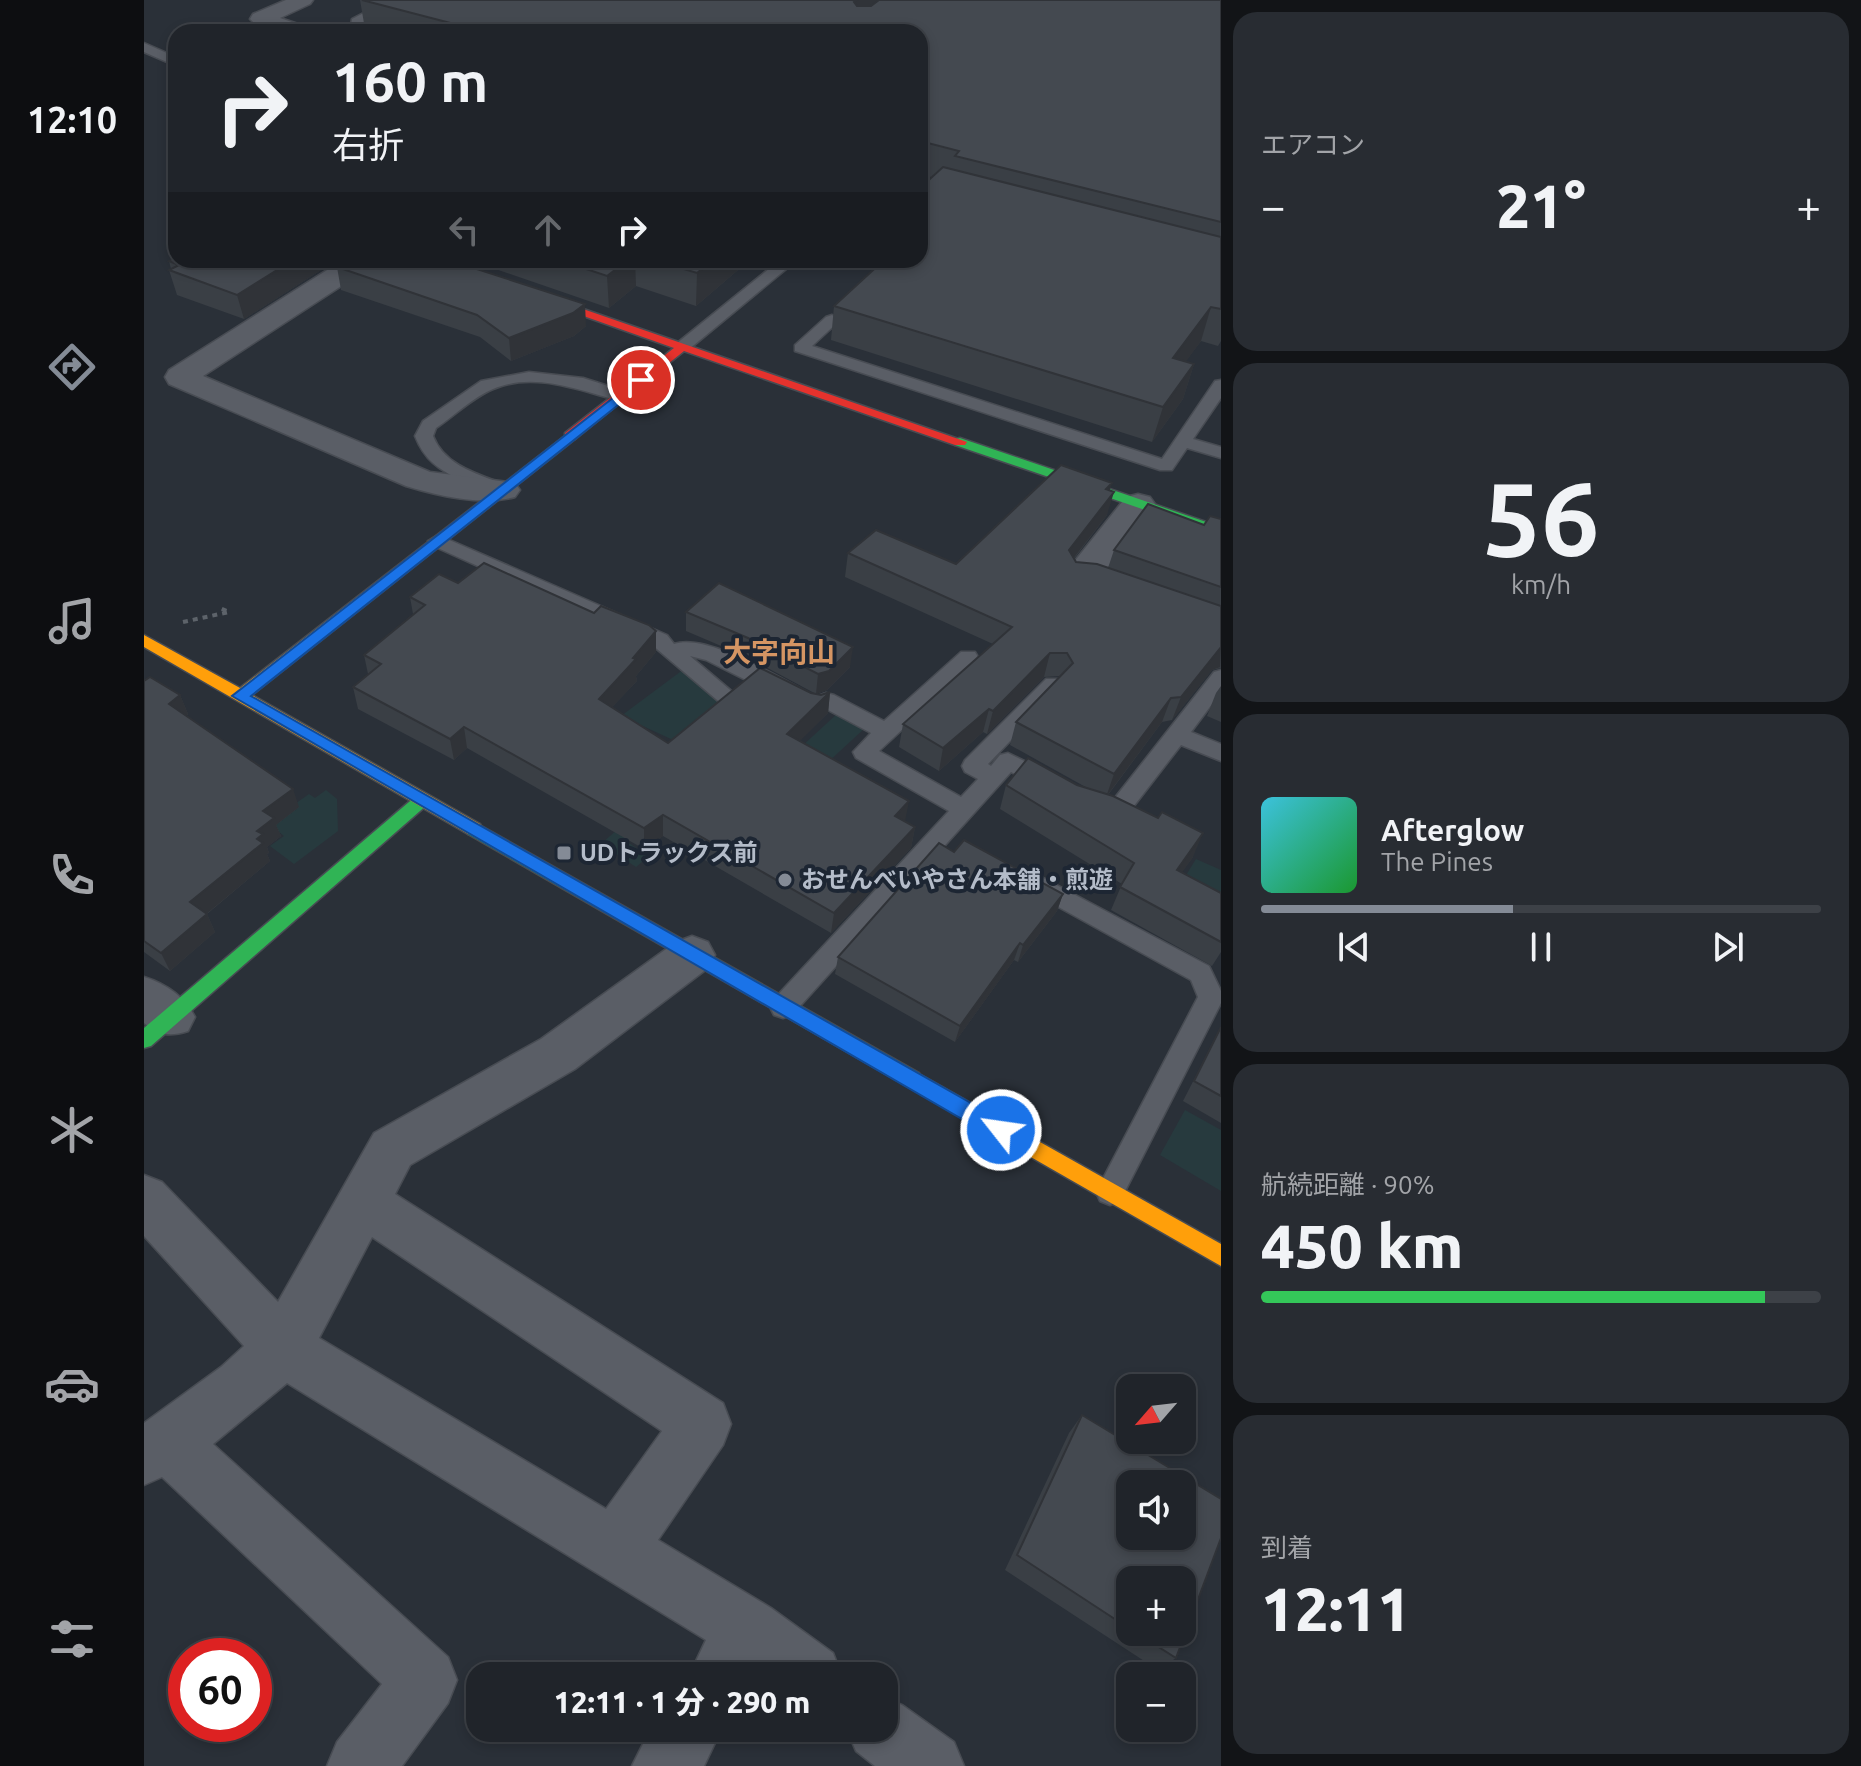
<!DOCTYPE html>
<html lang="ja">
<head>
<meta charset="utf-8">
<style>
  :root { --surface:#20242a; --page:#282c32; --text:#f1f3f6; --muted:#a2a4a8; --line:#3d4147; --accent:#848b96 }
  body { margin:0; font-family:Ubuntu,"Noto Sans JP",sans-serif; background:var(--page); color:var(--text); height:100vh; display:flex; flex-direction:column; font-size:30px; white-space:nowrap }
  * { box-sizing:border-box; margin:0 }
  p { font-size:26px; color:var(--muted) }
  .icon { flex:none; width:44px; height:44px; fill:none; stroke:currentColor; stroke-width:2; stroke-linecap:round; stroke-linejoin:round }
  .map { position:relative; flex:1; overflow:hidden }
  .side { display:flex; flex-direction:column; gap:12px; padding:12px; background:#121417; width:640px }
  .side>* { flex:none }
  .guide { position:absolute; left:24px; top:24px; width:760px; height:244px; border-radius:24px; box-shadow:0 4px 12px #0003,0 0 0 2px var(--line); background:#20242a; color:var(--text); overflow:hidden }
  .needle { width:52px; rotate:242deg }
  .controls { position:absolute; left:972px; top:1374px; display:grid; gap:16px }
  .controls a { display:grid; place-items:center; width:80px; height:80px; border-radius:16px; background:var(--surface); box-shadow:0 4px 12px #0003,0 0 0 2px var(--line); font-size:40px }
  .speed { position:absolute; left:24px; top:1638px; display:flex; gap:16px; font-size:40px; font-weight:700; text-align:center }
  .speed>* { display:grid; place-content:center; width:104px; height:104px; border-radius:50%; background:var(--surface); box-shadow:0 4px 12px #0003,0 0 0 2px var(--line); line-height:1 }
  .speed .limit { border:12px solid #d22; background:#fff; color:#111 }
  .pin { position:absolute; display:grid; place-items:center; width:68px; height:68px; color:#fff; margin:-34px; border:4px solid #fff; border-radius:50%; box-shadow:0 2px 8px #0007 }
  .me { position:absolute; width:88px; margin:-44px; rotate:300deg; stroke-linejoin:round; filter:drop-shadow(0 0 6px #0008) }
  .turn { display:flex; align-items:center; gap:28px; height:168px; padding:0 32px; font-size:36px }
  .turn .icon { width:104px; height:104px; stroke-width:2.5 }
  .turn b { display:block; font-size:56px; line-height:68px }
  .lanes { display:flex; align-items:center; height:76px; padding:0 32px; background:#0003; justify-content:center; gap:40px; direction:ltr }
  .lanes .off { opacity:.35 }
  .big { font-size:60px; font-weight:800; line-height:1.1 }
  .side .card { flex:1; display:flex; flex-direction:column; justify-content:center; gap:12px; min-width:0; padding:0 28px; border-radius:24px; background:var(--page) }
  .side .dial { align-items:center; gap:0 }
  .dial b { font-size:104px; line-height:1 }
  .song { display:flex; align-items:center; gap:24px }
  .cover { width:96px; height:96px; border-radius:12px; background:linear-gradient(135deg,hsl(190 70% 55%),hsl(130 70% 35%)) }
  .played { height:8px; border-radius:4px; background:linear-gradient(90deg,var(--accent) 45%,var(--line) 45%) }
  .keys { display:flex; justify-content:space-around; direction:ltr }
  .heat { display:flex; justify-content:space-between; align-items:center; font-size:44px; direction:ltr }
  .charge { height:12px; border-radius:6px; background:linear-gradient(90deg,#34c759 90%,var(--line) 0) }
  .trip { position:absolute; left:322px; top:1662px; width:432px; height:80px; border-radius:24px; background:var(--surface); box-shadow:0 4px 12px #0003,0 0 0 2px var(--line); font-weight:800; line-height:80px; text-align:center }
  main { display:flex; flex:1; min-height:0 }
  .dock { display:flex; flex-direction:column; width:144px; justify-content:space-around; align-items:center; background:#0d0e11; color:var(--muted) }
  .dock .icon { width:56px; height:56px }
  .dock .active { color:var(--accent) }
  .dock b { font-size:36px; color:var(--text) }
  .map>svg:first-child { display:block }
  .green { fill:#273a3e }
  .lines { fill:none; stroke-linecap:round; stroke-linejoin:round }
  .lane-casing { stroke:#484c53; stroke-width:3 }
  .street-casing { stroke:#484c53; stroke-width:3 }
  .fast-casing { stroke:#484c53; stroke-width:3 }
  .slow-casing { stroke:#484c53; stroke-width:3 }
  .jam-casing { stroke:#484c53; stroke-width:3 }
  .path { stroke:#5d636a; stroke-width:4; stroke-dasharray:5 5; stroke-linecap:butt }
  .lane { fill:#5a5e66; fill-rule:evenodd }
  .street { fill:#5a5e66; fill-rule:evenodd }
  .fast { fill:#30b455; fill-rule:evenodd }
  .slow { fill:#ff9f0a; fill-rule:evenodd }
  .jam { fill:#e5322d; fill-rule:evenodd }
  .wall { fill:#3a3f45; fill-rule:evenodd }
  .shaded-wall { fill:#303338 }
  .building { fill:#444950; stroke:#303338; stroke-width:2; fill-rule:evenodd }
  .route { fill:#1a73e8; stroke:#114b97; stroke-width:2 }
  .poi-dot { fill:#848b96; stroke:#1d2633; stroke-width:3 }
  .labels { text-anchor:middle; stroke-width:8; stroke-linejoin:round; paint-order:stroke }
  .poi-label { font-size:24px; font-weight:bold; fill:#b4bcc9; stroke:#1d2633; text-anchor:start }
  .quarter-label { font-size:28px; font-weight:bold; fill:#d59563; stroke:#1d2633 }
</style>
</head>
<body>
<main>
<nav class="dock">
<b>12:10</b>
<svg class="icon active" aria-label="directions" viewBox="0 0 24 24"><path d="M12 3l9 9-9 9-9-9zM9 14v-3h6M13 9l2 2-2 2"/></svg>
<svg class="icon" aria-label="music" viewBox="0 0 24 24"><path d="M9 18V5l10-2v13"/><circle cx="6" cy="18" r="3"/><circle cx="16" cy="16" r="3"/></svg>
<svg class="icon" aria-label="phone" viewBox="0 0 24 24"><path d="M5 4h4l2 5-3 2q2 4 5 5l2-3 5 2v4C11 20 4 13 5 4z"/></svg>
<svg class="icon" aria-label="climate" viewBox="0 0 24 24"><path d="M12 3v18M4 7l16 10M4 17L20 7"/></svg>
<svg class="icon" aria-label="car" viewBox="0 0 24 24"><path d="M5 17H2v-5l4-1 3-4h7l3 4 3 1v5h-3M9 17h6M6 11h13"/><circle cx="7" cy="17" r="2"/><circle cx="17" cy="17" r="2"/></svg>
<svg class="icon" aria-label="filters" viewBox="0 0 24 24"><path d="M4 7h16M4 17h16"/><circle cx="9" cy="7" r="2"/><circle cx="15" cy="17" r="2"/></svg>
</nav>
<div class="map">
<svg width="1077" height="1766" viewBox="0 0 1077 1766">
  <rect width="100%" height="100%" fill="#2a3038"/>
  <g class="green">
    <polygon points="540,669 587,707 540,745 477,716"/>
    <polygon points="694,713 721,728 683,763 656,748"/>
    <polygon points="182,790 193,799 194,831 150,864 126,846 140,836 124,823 165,794 171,798"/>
    <polygon points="474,829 484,836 480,840 505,856 492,867 457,844"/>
    <polygon points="1052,859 1077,870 1077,916 1031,893"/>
    <polygon points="1041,1110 1077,1130 1077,1191 1016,1155"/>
  </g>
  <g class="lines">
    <g class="lane-casing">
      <g id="lane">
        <polygon points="245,0 260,0 218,23 218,32 206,32 208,19"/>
        <polygon points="0,43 32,57 32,66 0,52"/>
        <polygon points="636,260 653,260 544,350 532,350 532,344"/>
        <polygon points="688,315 696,320 668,346 1018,459 1071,381 1077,380 1077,398 1049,439 1077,447 1077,458 1043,448 1028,470 1016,470 651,351 651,345 682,317"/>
        <path d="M385 372 439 378 483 392 486 396 477 401C436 391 391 371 349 389 329 397 310 416 292 428L289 436C301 467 337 475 365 486L368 490 365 494C348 498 302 475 289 463 280 455 275 446 271 436L279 421 337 381Z"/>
        <path d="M294 535 523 635 530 644C564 632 640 681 672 697L682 693 690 695 740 721 817 652H831L834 657 831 662 735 751 817 797 834 779 821 772 818 766 821 760 902 679H916L920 684 916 689 844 764 847 766 856 755 864 753 911 776 914 782 911 788 903 790 867 772 648 1015 639 1018 630 1015 626 1007 630 999 805 811 712 758 709 752 727 733 684 710 674 714 666 712 562 660 546 656 598 700 595 705H579L507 644 287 545 284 541Z"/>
        <polygon points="1077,670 1077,692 1047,732 1077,744 1077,761 1037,745 986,811 967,820 946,814 943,808 946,802 970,799 1070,672"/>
        <polygon points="888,872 1065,966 1077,991 1077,1003 976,1201 966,1205 956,1201 952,1192 1054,997 1047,980 880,888 876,881 880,874"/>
      </g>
    </g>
    <g class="street-casing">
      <g id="street">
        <path d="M142 0H169L166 4 136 18 163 27 166 32C146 32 120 34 106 19L109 14Z"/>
        <path d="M199 260H232L228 266 59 376 286 472 371 483 376 490 371 497C337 506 295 496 262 486L25 384 21 377 25 370Z"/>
        <polygon points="994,494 1006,497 1011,504 952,583 939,586 926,583 921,575 926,567 982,497"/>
        <path d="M548 936 564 942 571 955 564 968 431 1069 266 1165 251 1194 579 1403 587 1424 579 1445 514 1540 627 1608 689 1653 698 1676H545L562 1640 143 1383 69 1444 304 1657 313 1680 304 1703 258 1766H183L193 1742 238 1684 18 1477 0 1485V1423L77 1367 100 1346 0 1236V1175L18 1182 134 1302 230 1133 397 1039 532 942ZM228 1237 518 1431 462 1509 175 1338Z"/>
        <path d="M0 977C22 984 40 996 51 1017L44 1031C25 1037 15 1035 0 1023Z"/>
        <polygon points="740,1697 758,1705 810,1742 820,1766 731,1766 712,1751 702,1728 740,1728"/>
        <polygon points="507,1728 578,1728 560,1766 488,1766"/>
      </g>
    </g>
    <g class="fast-casing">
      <g id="fast">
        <polygon points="816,438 1077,527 1077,536 811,445 811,439"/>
        <polygon points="278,794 287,800 284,804 7,1046 0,1048 0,1028 272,796"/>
        <polygon points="330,822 775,1073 778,1079 775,1085 768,1088 761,1085 324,834 321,829 324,824"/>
      </g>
    </g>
    <g class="slow-casing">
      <g id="slow">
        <polygon points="426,432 433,436 431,439 108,695 336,824 339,829 336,834 324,834 0,647 0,635 96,688"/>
        <polygon points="768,1070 1077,1244 1077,1266 761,1085 758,1079 761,1073"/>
      </g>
    </g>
    <g class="jam-casing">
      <polygon id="jam" points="281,260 298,260 823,442 821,445 811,445 540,351 431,439 421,439 421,433 530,348"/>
    </g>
    <polyline class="path" points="39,622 85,612 74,607"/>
    <use href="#lane" class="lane"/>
    <use href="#street" class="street"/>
    <use href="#fast" class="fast"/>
    <use href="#slow" class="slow"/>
    <use href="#jam" class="jam"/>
  </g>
  <g class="wall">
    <polygon points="216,0 1077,0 1077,341 1074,346 1057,341 1041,362 1050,364 1039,399 1008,442 687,340 690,306 734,265 726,263 727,260 776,260 787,177 776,174 776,32 233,32 221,29"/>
    <polygon points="32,260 178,260 180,268 100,319 33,295 25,270 27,269 25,261"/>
    <polygon points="327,260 594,260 594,270 552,306 492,286 465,308 328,261"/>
    <polygon points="193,267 442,326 430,336 367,361 336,337 197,290"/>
    <polygon points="966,490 963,515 930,559 932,562 964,568 970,550 1077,519 1077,668 1068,670 1028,720 1018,722 964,795 1049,857 1037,873 1077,893 1077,952 1068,966 967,910 978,884 856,809 862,785 933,785 947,790 866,745 872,722 916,676 900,677 843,734 839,732 795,771 755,747 759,724 849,644 701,577 704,553 812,564"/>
    <polygon points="314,583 512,652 492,676 493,681 468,707 524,743 667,693 677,695 686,692 684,713 655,741 761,821 771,827 767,848 687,933 519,836 500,849 323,748 310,760 214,709 209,687 224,674 220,655 269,614 266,597"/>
    <polygon points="542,612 706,667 683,690 672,694 603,657 542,631"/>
    <polygon points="0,681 36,695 44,714 42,716 155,807 132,825 137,836 123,847 125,853 123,854 126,861 63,914 71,932 26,971 0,952"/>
    <polygon points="1077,686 1077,722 1063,716 1072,693"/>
    <polygon points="810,852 919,894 913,911 874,962 870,960 811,1042 691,974 694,957"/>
    <polygon points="1077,1027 1077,1123 1039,1101"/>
    <path d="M938 1415 1077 1499V1538L1032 1658 1014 1670 861 1570 925 1433ZM986 1484H1038V1536H986ZM986 1580H1038V1632H986Z"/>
  </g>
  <g class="shaded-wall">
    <polygon points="713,0 749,0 707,32 710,2"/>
    <polygon points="149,260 178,260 180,268 100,319 93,295"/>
    <polygon points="484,260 491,260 492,286 465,308 463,276"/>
    <polygon points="569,260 594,260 594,270 552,306 553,273"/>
    <polygon points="441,304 442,326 430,336 367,361 365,338"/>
    <polygon points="1067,307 1057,341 1019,393 1029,358"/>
    <polygon points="1050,364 1039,399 1008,442 1019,407"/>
    <polygon points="968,483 962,502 970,492 963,515 918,573 925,550 962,489"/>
    <polygon points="512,631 512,652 492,676 493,681 456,720 455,699"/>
    <polygon points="709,647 706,667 683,690 672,694 674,674"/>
    <polygon points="1077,647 1076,667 1068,670 1028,720 1037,697"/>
    <polygon points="906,653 900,677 843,734 849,711"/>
    <polygon points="686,692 684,713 641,756 643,734"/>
    <polygon points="36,695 44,714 32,723 25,704"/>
    <polygon points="1027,698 1018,722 962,797 970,774"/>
    <polygon points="845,709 839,732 795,771 799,748"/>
    <polygon points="320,727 323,748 310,760 306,739"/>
    <polygon points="149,789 155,807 132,825 137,836 123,847 125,853 123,854 126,861 55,920 46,902 113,839 113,831 119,811"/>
    <polygon points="765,801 761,822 751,816"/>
    <polygon points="519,815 519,836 500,849 500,828"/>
    <polygon points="771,827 767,848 687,933 690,913"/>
    <polygon points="1059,833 1049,857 1023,894 1033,870"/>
    <polygon points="919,894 913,911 874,962 879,945"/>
    <polygon points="63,914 71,932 26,971 17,953"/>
    <polygon points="876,943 870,960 811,1042 816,1026"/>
  </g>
  <g class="building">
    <polygon points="218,0 713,0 710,2 713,6 727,6 735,0 1077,0 1077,222 811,156 815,151 776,141 776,32 341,32"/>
    <polygon points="799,167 1077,237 1077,309 1067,307 1029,358 1050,364 1019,407 690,306 740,260 776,260 776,188"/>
    <polygon points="32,257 32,260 149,260 93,295 25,270 35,265 25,261"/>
    <polygon points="205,260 305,260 441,304 429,313 365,338 333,315 193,267"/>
    <polygon points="415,260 484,260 463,276"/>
    <polygon points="509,260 569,260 553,273"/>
    <polygon points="917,465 968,483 962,489 970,492 925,550 932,562 953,564 1077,606 1077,647 1037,697 1027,698 970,774 872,722 929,663 923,653 906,653 849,711 845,709 799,748 759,724 868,627 704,553 732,530 812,564"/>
    <polygon points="1004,504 1060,525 1066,516 1077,519 1077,587 970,550"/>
    <polygon points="340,563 450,613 457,606 505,625 512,631 489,658 492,659 455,699 524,743 616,668 667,693 677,695 686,692 643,734 765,801 751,816 771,827 690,913 519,815 500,828 320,727 306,739 209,687 237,664 220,655 281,605 266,597 295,574 314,583"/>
    <polygon points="575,583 709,647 685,671 674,674 604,638 542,612"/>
    <polygon points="6,677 36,695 25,704 149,789 119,811 130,818 113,831 119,834 113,839 119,843 46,902 63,914 17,953 0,941 0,681"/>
    <polygon points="884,758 933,785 969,796 1014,818 1018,812 1059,833 1033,870 1077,893 1077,942 976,887 990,863 862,785"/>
    <polygon points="820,840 919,894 879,945 876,943 816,1026 694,957 795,843 810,852"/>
    <polygon points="1077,1027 1077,1096 1050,1081"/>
    <path d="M938 1415 1077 1499V1538L1032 1658 991 1632H1038V1580H986V1629L873 1555ZM986 1484H1038V1536H986Z"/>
  </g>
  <polygon class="route" points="497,376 503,380 502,383 107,696 864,1124 867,1130 864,1137 857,1140 849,1137 88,696"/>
  <g class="poi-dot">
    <rect x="412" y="845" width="16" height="16" rx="4"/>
    <circle cx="641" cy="880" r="8"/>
  </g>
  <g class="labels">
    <g class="poi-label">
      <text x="436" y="861">UDトラックス前</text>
      <text x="657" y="888">おせんべいやさん本舗・煎遊</text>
    </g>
    <g class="quarter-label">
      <text x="635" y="662">大字向山</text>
    </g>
  </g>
</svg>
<div class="controls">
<a><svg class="needle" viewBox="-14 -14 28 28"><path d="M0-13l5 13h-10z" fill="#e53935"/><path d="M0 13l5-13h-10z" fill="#a2a4a8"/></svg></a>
<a><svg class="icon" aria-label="sound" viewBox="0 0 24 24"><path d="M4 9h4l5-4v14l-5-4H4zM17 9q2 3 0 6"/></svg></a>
<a>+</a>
<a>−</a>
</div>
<div class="speed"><div class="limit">60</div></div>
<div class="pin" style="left:497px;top:380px;background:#d93025"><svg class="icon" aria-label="arrive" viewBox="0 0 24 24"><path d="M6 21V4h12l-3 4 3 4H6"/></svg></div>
<svg class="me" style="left:857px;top:1130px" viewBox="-20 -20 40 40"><circle r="17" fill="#1a73e8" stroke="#fff" stroke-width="3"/><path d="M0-11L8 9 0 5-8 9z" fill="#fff"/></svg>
<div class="trip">12:11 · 1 分 · 290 m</div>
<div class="guide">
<div class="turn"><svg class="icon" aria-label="right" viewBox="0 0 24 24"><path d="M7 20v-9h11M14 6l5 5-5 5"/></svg><div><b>160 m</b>右折</div></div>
<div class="lanes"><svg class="icon off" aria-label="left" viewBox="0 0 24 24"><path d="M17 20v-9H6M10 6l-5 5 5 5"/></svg><svg class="icon off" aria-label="ahead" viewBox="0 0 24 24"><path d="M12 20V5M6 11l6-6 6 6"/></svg><svg class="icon" aria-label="right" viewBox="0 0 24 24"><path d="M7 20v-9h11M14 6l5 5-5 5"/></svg></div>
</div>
</div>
<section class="side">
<div class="card"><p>エアコン</p>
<div class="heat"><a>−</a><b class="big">21°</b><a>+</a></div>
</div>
<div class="card dial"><b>56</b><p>km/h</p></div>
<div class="card">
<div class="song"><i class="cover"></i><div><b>Afterglow</b><p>The Pines</p></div></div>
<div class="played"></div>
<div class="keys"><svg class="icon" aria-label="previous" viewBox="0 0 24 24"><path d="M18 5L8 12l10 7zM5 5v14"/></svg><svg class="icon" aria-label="pause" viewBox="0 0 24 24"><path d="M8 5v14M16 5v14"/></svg><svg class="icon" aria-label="next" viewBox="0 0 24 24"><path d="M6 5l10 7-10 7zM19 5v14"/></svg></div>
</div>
<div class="card"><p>航続距離 · 90%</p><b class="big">450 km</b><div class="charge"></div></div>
<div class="card"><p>到着</p><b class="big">12:11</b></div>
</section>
</main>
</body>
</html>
